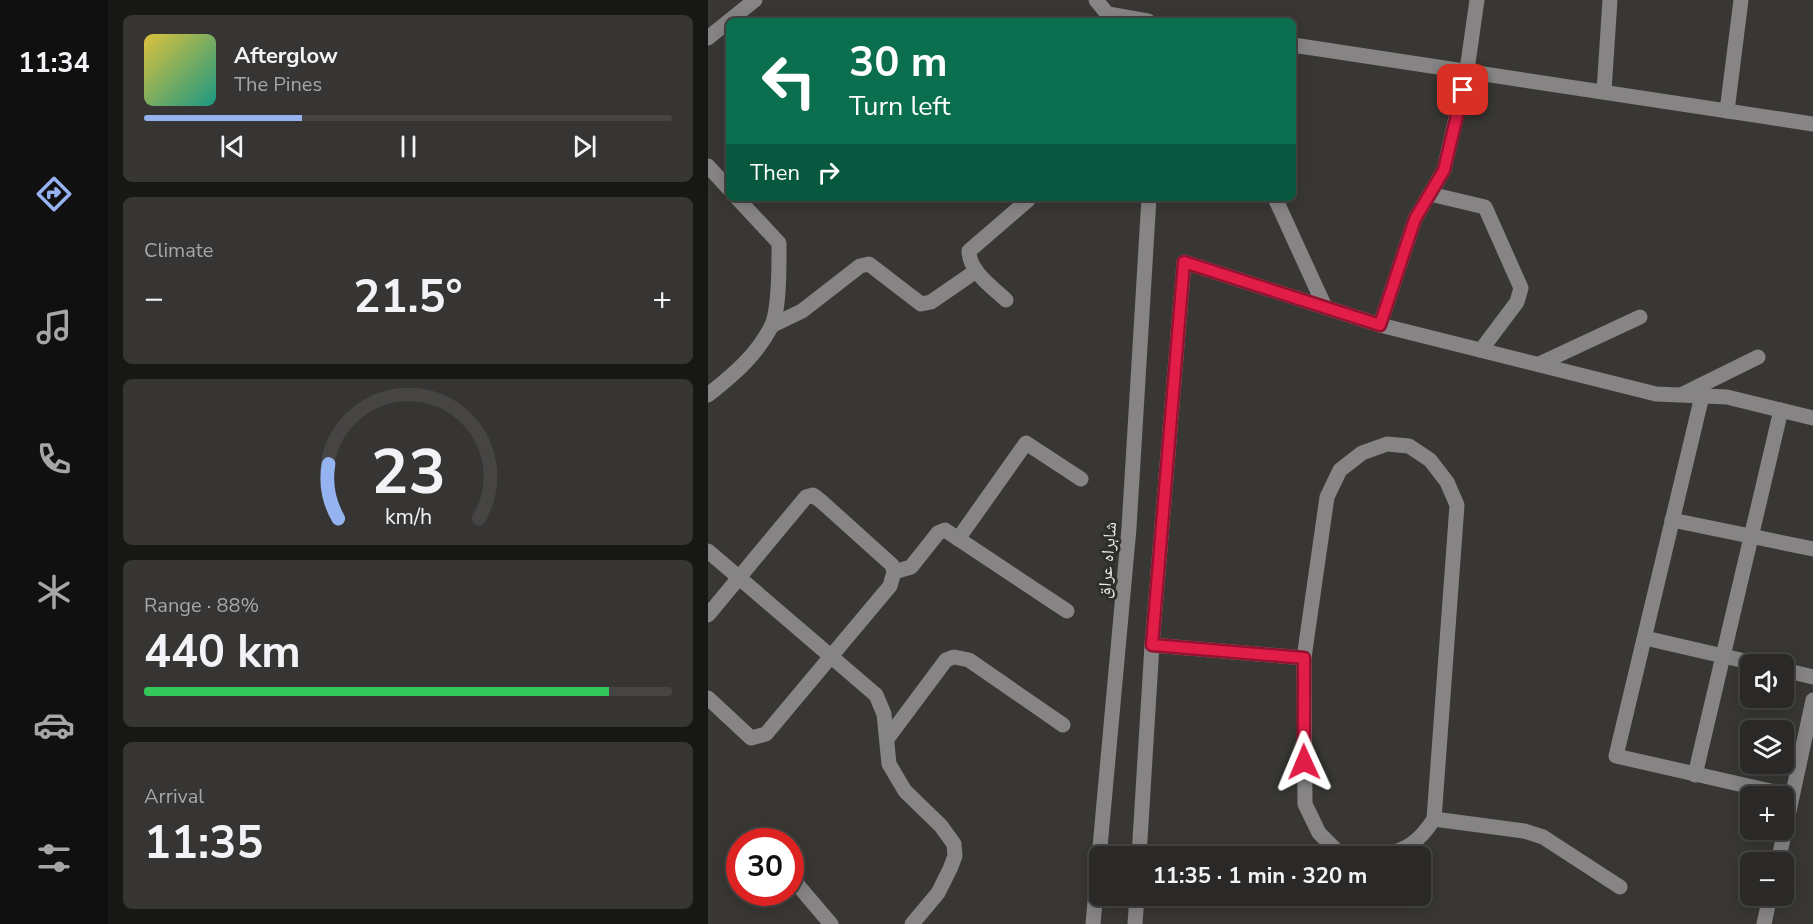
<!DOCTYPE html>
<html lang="en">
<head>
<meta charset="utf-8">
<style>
  :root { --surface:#2a2927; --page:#363533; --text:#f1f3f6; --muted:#a5a6a7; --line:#464544; --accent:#95b2f1 }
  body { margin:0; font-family:"Nunito Sans","Noto Naskh Arabic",sans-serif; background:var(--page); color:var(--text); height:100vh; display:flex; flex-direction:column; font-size:22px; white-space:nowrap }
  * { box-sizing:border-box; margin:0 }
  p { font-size:20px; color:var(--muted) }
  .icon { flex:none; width:33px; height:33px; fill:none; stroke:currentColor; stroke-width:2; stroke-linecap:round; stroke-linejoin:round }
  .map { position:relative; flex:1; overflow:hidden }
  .drawer { display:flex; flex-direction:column; gap:15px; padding:15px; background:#171715; width:600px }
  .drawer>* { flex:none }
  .banner { position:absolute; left:18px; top:18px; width:570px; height:183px; border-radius:9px; box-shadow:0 3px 15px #0003,0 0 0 2px var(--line); background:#0b6e4f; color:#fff; overflow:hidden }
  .controls { position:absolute; left:1032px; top:654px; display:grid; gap:12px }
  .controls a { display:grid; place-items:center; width:54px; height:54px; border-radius:9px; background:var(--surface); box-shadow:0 3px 15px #0003,0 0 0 2px var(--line); font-size:30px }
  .speed { position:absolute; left:18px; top:828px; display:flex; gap:12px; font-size:30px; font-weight:700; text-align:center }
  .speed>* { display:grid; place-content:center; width:78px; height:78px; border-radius:50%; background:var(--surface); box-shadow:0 3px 15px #0003,0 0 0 2px var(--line); line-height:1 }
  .speed .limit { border:9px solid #d22; background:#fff; color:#111 }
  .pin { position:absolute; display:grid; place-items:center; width:51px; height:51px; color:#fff; margin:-26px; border-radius:12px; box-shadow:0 3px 9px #0006 }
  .me { position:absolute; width:66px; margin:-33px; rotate:359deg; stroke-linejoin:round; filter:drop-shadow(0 0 4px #0008) }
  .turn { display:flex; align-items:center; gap:21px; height:126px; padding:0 24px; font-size:27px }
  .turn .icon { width:78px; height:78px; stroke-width:2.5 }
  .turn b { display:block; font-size:42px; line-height:51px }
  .then { display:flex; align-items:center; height:57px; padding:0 24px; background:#0003; gap:12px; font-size:22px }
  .big { font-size:45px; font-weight:700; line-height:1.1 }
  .drawer .card { flex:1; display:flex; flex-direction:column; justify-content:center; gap:9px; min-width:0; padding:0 21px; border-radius:9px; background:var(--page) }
  .drawer .dial { align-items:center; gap:0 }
  .dial svg { height:156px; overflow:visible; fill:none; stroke:var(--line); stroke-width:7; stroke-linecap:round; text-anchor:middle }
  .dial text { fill:var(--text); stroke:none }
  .song { display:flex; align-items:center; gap:18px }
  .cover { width:72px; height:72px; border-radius:9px; background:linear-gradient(135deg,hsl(50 70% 55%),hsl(170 70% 35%)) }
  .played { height:6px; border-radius:3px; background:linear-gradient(90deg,var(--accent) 30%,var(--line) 30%) }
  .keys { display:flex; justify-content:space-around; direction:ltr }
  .heat { display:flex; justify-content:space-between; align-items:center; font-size:33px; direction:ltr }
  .charge { height:9px; border-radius:4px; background:linear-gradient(90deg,#34c759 88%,var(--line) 0) }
  .trip { position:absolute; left:381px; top:846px; width:342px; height:60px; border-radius:9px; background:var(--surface); box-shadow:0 3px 15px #0003,0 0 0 2px var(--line); font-weight:700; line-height:60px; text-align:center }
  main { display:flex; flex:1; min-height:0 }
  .tabs { display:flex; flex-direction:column; width:108px; justify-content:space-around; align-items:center; background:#111010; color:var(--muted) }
  .tabs .icon { width:42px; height:42px }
  .tabs .selected { color:var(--accent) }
  .tabs b { font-size:27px; color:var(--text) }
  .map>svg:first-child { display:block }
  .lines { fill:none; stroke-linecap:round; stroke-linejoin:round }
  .minor { stroke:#868484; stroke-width:15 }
  .route-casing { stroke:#92132f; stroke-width:15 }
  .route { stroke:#e11d48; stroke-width:10 }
  .labels { text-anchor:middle; stroke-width:6; stroke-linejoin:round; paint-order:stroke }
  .street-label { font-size:18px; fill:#eaeae8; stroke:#2e2d2a }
</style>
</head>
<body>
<main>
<nav class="tabs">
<b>11:34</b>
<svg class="icon selected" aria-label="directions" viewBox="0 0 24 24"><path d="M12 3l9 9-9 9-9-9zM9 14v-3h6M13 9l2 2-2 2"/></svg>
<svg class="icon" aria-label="music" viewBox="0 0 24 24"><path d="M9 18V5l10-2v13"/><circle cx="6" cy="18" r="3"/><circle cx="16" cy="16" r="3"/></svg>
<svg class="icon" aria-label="phone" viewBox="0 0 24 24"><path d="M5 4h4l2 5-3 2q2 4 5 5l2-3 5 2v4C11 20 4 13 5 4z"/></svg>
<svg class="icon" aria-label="climate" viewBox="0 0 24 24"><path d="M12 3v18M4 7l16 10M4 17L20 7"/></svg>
<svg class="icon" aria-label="car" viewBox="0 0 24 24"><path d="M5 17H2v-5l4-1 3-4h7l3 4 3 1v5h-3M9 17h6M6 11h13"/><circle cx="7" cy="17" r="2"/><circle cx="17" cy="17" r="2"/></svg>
<svg class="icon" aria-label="filters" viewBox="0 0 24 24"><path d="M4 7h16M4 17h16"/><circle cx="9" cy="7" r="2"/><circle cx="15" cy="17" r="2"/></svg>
</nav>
<section class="drawer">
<div class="card">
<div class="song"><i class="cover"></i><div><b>Afterglow</b><p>The Pines</p></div></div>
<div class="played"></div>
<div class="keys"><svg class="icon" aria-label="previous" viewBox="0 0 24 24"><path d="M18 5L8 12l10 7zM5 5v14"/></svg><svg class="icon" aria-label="pause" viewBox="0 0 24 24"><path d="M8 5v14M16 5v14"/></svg><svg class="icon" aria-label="next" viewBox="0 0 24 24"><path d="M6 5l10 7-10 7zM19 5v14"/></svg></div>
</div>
<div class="card"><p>Climate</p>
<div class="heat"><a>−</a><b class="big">21.5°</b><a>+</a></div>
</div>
<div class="card dial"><svg viewBox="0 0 100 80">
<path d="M14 69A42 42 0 1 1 86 69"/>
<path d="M14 69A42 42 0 0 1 9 41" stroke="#95b2f1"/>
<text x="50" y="56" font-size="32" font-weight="700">23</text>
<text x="50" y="72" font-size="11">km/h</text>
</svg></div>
<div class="card"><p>Range · 88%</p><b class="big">440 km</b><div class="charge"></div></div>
<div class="card"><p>Arrival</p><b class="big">11:35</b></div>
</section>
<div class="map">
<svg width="1105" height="924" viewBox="0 0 1105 924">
  <rect width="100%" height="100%" fill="#383734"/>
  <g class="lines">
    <g class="minor">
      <polyline points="388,0 405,21"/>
      <polyline points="400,14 440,21"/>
      <polyline points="21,21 47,0"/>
      <polyline points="0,38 21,21"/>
      <polyline points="585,45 1105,124"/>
      <polyline points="896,91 902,0"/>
      <polyline points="1019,111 1033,0"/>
      <polyline points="0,166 21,189"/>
      <polyline points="722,194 777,207 813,288 809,302 773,350"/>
      <polyline points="567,198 617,307"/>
      <path d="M298 300C284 287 261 271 261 251L320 200"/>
      <polyline points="65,325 94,311 152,266 161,264 213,304 223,302 268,271"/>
      <polyline points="672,325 707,219 736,170 759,70 769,0"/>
      <polyline points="831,364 932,317"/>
      <polyline points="975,394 1050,357"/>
      <path d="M0 395C25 375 48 356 63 327 72 310 71 263 71 243L29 198"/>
      <polyline points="994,396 908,756 1084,796"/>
      <polyline points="964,520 1105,549"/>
      <polyline points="250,539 318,443 373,479"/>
      <polyline points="0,551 168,695 176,714 181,764 197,791 233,826 246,844 247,856 242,869 230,893 204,924"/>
      <polyline points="186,572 203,567 230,533 237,530 359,611"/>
      <polyline points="0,615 98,497 105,495 114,502 184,565 186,572 182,586 58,734 43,738 0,698"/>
      <polyline points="937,638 1050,664"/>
      <polyline points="444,645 596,658"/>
      <polyline points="1076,670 1105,677"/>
      <polyline points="179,739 238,660 246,657 261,660 355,725"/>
      <polyline points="987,775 1073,410"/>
      <polyline points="726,819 816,831 835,837 912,887"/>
      <polyline points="431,856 444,645 476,262 672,325 948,394 1019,397 1105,418"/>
      <path d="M638 856 633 855 611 833 597 804 596 658 619 497 632 470 654 453 679 444 701 446 722 460 739 482 749 505 726 819C711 842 699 850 672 856"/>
      <polyline points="1070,862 1105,700"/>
      <polyline points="82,876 123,924"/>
      <polyline points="385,924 421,528 441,198"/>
      <polyline points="427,924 429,896"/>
      <polyline points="1056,924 1062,896"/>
    </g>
  </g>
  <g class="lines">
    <g class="route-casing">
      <polyline id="route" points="596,762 596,658 444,645 476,262 672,325 707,219 736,170 755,90"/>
    </g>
    <use href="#route" class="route"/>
  </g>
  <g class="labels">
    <g class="street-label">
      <text transform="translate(399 560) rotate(-85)" y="6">شاہراہ عراق</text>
    </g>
  </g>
</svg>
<div class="controls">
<a><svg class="icon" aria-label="sound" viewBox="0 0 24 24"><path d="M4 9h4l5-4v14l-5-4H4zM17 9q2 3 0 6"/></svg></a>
<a><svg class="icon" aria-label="layers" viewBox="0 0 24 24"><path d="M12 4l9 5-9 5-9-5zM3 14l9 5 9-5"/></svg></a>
<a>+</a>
<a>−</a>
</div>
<div class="speed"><div class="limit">30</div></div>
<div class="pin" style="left:755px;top:90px;background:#d93025"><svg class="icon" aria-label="arrive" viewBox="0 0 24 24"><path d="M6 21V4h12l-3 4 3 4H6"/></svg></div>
<svg class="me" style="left:596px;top:762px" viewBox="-20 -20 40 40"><path d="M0-17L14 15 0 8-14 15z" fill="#e11d48" stroke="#fff" stroke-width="4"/></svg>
<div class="trip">11:35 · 1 min · 320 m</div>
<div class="banner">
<div class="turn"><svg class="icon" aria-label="left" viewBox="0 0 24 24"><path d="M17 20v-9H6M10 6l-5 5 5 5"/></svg><div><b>30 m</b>Turn left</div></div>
<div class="then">Then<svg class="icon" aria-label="right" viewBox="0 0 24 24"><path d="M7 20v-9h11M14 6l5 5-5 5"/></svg></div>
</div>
</div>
</main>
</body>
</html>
